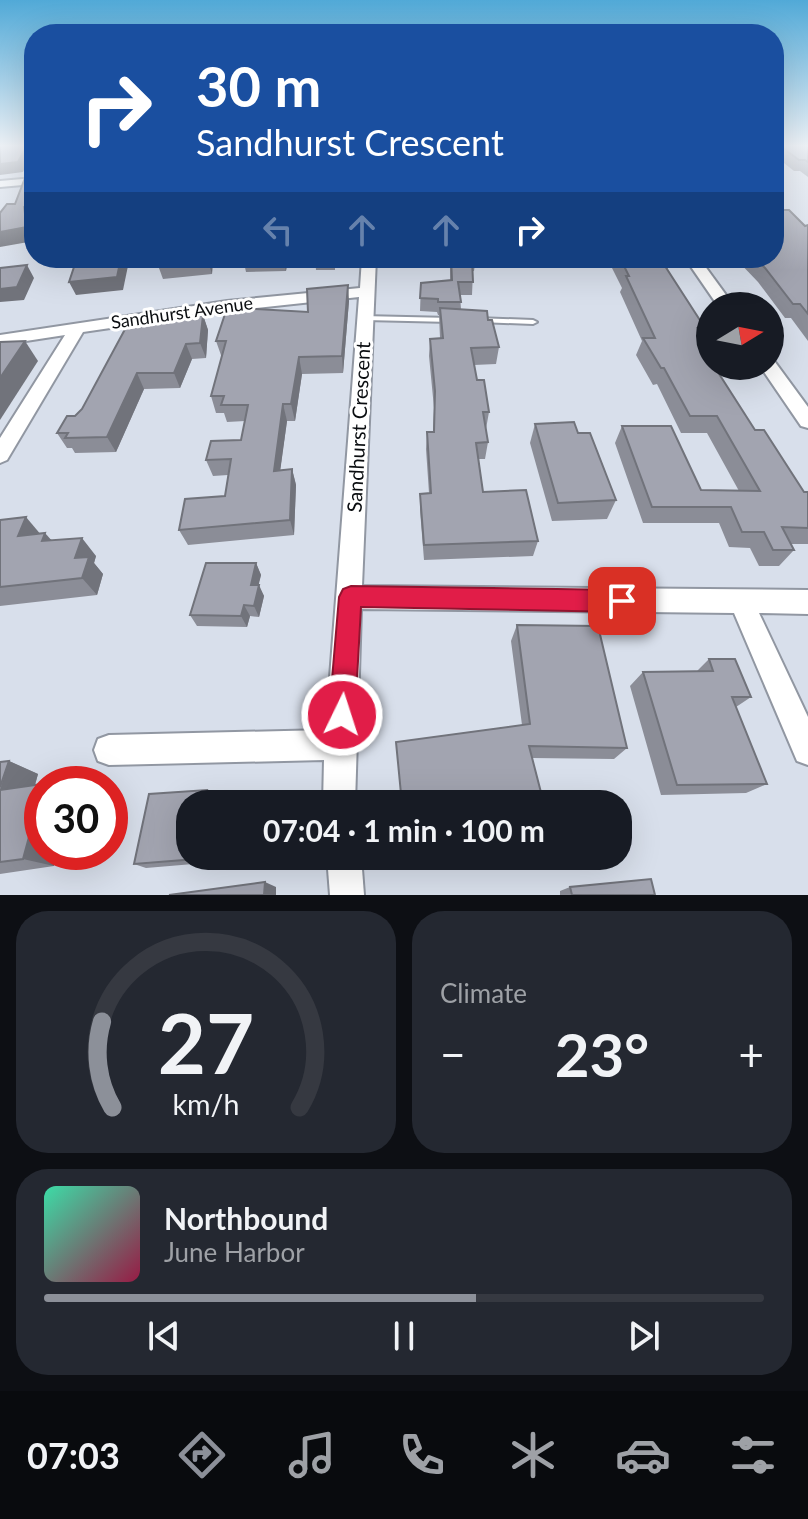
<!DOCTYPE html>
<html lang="en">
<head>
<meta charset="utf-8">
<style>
  :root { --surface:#171b24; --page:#242831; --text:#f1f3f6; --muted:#9ea1a6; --line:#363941; --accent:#8c9099 }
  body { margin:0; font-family:Lato,sans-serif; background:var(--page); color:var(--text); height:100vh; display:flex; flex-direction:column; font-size:30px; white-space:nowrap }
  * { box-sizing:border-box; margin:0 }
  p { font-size:26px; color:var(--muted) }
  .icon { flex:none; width:44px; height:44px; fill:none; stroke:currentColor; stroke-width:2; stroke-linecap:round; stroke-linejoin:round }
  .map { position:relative; height:895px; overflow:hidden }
  .details { display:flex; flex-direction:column; gap:16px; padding:16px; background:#0d0f14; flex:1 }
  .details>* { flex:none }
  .banner { position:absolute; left:24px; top:24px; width:760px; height:244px; border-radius:32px; box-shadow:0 8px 32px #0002; background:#1a4fa0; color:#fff; overflow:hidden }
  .needle { width:52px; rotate:80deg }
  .tools { position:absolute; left:696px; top:292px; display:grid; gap:16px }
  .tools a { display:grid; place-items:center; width:88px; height:88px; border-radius:50%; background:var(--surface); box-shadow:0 8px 32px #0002; font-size:40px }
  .speed { position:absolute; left:24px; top:766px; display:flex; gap:16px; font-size:40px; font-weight:700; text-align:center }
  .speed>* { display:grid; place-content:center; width:104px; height:104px; border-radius:50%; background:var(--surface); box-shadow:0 8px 32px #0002; line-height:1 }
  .speed .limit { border:12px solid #d22; background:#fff; color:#111 }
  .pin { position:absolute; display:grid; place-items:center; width:68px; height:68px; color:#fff; margin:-34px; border-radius:16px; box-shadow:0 4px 12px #0006 }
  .me { position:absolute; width:88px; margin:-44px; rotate:4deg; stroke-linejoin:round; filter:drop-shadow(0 0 6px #0008) }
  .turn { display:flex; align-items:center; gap:28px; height:168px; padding:0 40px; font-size:36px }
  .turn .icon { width:104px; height:104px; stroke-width:2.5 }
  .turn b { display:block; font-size:56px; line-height:68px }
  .lanes { display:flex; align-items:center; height:76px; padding:0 40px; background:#0003; justify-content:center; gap:40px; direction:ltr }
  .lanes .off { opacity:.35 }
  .big { font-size:60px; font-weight:700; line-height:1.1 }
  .details .card { flex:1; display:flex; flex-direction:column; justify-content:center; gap:12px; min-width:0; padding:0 28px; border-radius:32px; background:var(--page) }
  .details .dial { align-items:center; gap:0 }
  .dial svg { height:208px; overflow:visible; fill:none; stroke:var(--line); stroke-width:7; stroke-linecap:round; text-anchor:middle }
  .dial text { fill:var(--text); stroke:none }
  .song { display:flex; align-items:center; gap:24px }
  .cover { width:96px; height:96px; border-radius:12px; background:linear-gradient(135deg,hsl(160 70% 55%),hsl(340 70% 35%)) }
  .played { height:8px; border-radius:4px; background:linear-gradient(90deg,var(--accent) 60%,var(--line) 60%) }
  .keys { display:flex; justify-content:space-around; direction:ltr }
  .heat { display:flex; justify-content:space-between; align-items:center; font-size:44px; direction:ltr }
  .details .tiles { flex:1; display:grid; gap:16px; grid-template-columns:1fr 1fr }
  .card:last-child { grid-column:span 2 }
  .trip { position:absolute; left:176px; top:790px; width:456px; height:80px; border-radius:32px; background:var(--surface); box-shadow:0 8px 32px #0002; font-weight:700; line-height:80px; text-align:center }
  .menu { display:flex; height:128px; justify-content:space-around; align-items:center; background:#090b0e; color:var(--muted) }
  .menu .icon { width:56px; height:56px }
  .menu .on { color:var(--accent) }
  .menu b { font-size:36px; color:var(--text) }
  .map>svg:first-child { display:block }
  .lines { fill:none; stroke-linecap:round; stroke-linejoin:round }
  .service-casing { stroke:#9197a2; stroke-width:4 }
  .minor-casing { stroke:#9197a2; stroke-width:4 }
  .service { fill:#fff; fill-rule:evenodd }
  .minor { fill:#fff; fill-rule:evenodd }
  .wall { fill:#8b8d97 }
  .shaded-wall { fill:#71737b }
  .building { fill:#a2a4b0; stroke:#71737b; stroke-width:2 }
  .route { fill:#e11d48; stroke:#92132f; stroke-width:2 }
  .labels { text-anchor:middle; stroke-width:6; stroke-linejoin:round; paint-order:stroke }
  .far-street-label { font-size:18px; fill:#0a0d10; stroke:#fff }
  .street-label { font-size:20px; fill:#0a0d10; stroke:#fff }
</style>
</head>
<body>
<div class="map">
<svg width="808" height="895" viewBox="0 0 808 895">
  <rect width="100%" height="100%" fill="#d8dfeb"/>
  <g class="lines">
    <g class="service-casing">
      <g id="service">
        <polygon points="362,316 451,318 455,320 451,322 365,320 362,320"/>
        <polygon points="476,318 533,320 537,322 533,324 479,322 475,320"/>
      </g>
    </g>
    <g class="minor-casing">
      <g id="minor">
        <polygon points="34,178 34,184 0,187 0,181"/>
        <polygon points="362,258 376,258 362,586 808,590 808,614 759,613 808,717 808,765 797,761 734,613 361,609 355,804 323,804 324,760 109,765 98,761 94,750 98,739 109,735 326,730 359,297 227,311 83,332 7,460 0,463 0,438 65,335 0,345 0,335 227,301 360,288"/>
        <polygon points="685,258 699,258 734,306 718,306"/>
        <polygon points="770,361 775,362 808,407 808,428 801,426 760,366 770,366"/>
        <polygon points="327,856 361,856 364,895 330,895"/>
      </g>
    </g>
    <use href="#service" class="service"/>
    <use href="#minor" class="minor"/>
  </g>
  <g class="wall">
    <polygon points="774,145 808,145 808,177 800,171 794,171 774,155"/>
    <polygon points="808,225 808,341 791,318 785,318 758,282 735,258 774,258 805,226"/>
    <polygon points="157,258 213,258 212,274 163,279 156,260"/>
    <polygon points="243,258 288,258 286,271 246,272"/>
    <polygon points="315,258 341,258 341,264 335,264 335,270 316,270"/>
    <polygon points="416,258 476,258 474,271 473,271 472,295 460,295 461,309 488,320 499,347 496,364 474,365 477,380 489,412 486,429 488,442 485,459 478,459 483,492 538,541 533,556 424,560 420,510 420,494 429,493 426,449 427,432 433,432 434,408 429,356 430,339 440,338 439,315 438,315 437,312 420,311 421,283 450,280 450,265 416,267"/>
    <polygon points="607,258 664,258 669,266 667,270 705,328 702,334 710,366 724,366 719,374 755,430 804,492 808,492 808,544 790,544 794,550 779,566 759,566 750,548 729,547 719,523 643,523 615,443 622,426 701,490 739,491 707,433 681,433 657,384 653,385 636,355 642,341 620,292 622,288"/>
    <polygon points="349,301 343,373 302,374 295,421 287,421 280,470 292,469 296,485 294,535 188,545 179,530 225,496 228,475 213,476 206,460 241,440 245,421 227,422 224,413 216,413 211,396 222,358 216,341 308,312"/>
    <polygon points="203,315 208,330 206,358 192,359 180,388 144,389 116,452 75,453 72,448 67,448 57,433 75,416"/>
    <polygon points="535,424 578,433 616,500 607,519 552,521 530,443"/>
    <polygon points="0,520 40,534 52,540 96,556 94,563 103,574 97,595 0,606"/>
    <polygon points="256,563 261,575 258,585 264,596 259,617 250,616 247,627 197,626 190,615"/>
    <polygon points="517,625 627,748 614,759 532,758 544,804 402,804 396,742 522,725 511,641"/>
    <polygon points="709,659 751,697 736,707 767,784 746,793 661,795 630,686 643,672 697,671"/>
    <polygon points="9,761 38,774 35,785 42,852 57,852 54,866 0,874 0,762"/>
    <polygon points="207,790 215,796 205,863 146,868 134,864"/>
    <polygon points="570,887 655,895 560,895 560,891"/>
  </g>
  <g class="shaded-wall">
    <polygon points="27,145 34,145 34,150 23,172 0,175 0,164"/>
    <polygon points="34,205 34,219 31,220 34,241 0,247 0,232 24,207"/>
    <polygon points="121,258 127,258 129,261 123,290 76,295 69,282"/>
    <polygon points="207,258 213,258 212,274"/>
    <polygon points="283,258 288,258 286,271 283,259"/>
    <polygon points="27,265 34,278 24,300 0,302 0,289"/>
    <polygon points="348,285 349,301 343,373 342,356"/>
    <polygon points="203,315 208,330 206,358 200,343"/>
    <polygon points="25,341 38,361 0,420 0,378"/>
    <polygon points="186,344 192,359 180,388 174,373"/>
    <polygon points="299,357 302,374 295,421 291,404"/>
    <polygon points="137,373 144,389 116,452 107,437"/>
    <polygon points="283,404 287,421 278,487 274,471"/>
    <polygon points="292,469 296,485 294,535 290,520"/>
    <polygon points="26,517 42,536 18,536"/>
    <polygon points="45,533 61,551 42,541"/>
    <polygon points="82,538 96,556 94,563 103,574 97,595 82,578 75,558"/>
    <polygon points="256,563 261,575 256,596 251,585"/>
    <polygon points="259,585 264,596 259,617 254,606"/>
    <polygon points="244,605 250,616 247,627 241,616"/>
    <polygon points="9,761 38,774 30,802 0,790"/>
    <polygon points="42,789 42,852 57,852 54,866 23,859"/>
    <polygon points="207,790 215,796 213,804 204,804"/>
    <polygon points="196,856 206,856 205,863 196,859"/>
    <polygon points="265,882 276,887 276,895 264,895"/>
  </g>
  <g class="building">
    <polygon points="2,145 27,145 18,162 0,164 0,148"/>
    <polygon points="779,145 808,145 808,162 805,160 799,160"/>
    <polygon points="34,177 34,205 24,207 27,227 0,232 0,213 7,204 15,204 25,178"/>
    <polygon points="774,210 789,210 805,226 808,225 808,314 800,304 793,304 765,268 755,258 774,258"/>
    <polygon points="77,258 121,258 117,277 69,282"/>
    <polygon points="157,258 178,258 156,260"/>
    <polygon points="243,258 283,258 243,260"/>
    <polygon points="451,258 476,258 472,259 473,282 458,282 461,302 438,302 438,299 420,298 421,283 452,280"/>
    <polygon points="620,258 664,258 669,266 665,266 705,328 698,328 710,345 710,366 714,366 755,430 764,430 804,492 808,492 808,528 782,527 794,550 773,550 764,532 742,532 731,507 652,507 622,426 671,426 701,490 760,491 717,416 690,416 664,368 661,368 643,338 655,338 626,276 629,276"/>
    <polygon points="27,265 17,287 0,289 0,268"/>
    <polygon points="348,285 342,356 299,357 291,404 283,404 274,471 292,469 290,520 179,530 185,499 225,496 231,459 206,460 211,441 241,440 248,405 221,405 224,396 211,396 226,341 216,341 225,314 230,310 256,309 308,312 307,289"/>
    <polygon points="440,308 487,311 488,320 492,320 499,347 471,348 477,380 484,380 489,412 483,412 488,442 476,443 483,492 526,490 538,541 424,545 420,494 431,493 427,432 434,432 435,391 430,339 443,338"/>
    <polygon points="203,315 200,343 186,344 174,373 137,373 107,437 65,438 68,433 57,433 67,416 75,416 82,409 130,320"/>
    <polygon points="25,341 0,378 0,342"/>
    <polygon points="574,422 578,433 590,433 616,500 558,503 535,424"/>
    <polygon points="26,517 18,536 45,533 42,541 82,538 75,558 89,557 82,578 0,587 0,520"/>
    <polygon points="206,563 256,563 251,585 259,585 254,606 244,605 241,616 190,615"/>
    <polygon points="517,625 598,626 627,748 529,746 544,804 402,804 396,742 530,724"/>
    <polygon points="709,659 735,659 751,697 732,697 767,784 677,785 643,672 713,671"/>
    <polygon points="9,761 0,787 0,762"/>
    <polygon points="42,784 42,789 23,859 0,862 0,790"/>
    <polygon points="207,790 204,804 190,804 190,856 196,856 196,859 134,864 149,794"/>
    <polygon points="651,879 655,895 572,895 570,887"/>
    <polygon points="265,882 264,895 169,895"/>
  </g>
  <linearGradient id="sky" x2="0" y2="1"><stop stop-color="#51a9d7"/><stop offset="0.54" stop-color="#edf1f6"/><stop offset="1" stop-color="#edf1f6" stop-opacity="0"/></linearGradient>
  <rect width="808" height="270" fill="url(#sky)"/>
  <polygon class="route" points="351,586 622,590 630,594 633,601 630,608 622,612 361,607 355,715 352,725 342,728 333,725 329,715 339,597 343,589"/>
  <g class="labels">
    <g class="far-street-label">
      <text transform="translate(182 313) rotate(-8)" y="6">Sandhurst Avenue</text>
    </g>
    <g class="street-label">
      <text transform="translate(359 427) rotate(-87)" y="7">Sandhurst Crescent</text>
    </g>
  </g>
</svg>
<div class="tools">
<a><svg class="needle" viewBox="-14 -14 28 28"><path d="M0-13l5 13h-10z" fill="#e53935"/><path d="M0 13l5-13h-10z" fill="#9ea1a6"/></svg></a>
</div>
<div class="speed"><div class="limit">30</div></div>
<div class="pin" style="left:622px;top:601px;background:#d93025"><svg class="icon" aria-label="arrive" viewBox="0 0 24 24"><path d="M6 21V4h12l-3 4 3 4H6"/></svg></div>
<svg class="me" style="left:342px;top:715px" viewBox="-20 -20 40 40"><circle r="17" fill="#e11d48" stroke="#fff" stroke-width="3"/><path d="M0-11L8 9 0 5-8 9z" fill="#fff"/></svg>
<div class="trip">07:04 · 1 min · 100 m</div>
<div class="banner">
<div class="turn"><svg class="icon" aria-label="right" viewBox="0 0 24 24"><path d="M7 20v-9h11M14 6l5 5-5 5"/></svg><div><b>30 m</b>Sandhurst Crescent</div></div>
<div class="lanes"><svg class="icon off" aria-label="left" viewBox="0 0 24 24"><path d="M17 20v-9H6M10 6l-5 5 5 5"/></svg><svg class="icon off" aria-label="ahead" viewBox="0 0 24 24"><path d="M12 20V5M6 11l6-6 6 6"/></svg><svg class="icon off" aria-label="ahead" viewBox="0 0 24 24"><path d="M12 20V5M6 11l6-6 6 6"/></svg><svg class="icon" aria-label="right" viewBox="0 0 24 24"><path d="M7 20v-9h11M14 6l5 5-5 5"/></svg></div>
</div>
</div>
<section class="details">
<div class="tiles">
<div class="card dial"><svg viewBox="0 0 100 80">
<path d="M14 69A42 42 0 1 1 86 69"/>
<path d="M14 69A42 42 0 0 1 10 36" stroke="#8c9099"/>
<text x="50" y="56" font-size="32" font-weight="700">27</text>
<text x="50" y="72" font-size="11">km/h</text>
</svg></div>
<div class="card"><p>Climate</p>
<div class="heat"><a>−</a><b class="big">23°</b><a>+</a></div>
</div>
<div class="card">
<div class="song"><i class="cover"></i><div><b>Northbound</b><p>June Harbor</p></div></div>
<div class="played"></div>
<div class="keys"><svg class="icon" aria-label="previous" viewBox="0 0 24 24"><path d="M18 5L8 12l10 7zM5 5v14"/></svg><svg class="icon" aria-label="pause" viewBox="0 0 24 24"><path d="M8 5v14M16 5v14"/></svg><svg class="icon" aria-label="next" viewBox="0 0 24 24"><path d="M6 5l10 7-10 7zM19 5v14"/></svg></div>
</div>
</div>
</section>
<nav class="menu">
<b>07:03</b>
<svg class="icon on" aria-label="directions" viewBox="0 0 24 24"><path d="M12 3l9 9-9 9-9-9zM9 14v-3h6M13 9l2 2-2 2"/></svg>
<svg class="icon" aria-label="music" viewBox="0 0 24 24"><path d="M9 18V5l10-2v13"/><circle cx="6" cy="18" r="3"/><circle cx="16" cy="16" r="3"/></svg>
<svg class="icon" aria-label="phone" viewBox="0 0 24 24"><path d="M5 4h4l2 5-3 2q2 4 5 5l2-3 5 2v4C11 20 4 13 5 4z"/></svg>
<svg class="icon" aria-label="climate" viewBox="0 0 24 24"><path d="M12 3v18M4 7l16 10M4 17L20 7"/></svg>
<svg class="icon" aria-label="car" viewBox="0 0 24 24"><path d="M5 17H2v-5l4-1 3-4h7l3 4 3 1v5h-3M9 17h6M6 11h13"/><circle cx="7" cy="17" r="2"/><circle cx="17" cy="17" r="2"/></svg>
<svg class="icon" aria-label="filters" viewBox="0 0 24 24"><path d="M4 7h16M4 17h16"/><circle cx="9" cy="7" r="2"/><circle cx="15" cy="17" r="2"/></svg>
</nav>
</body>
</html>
